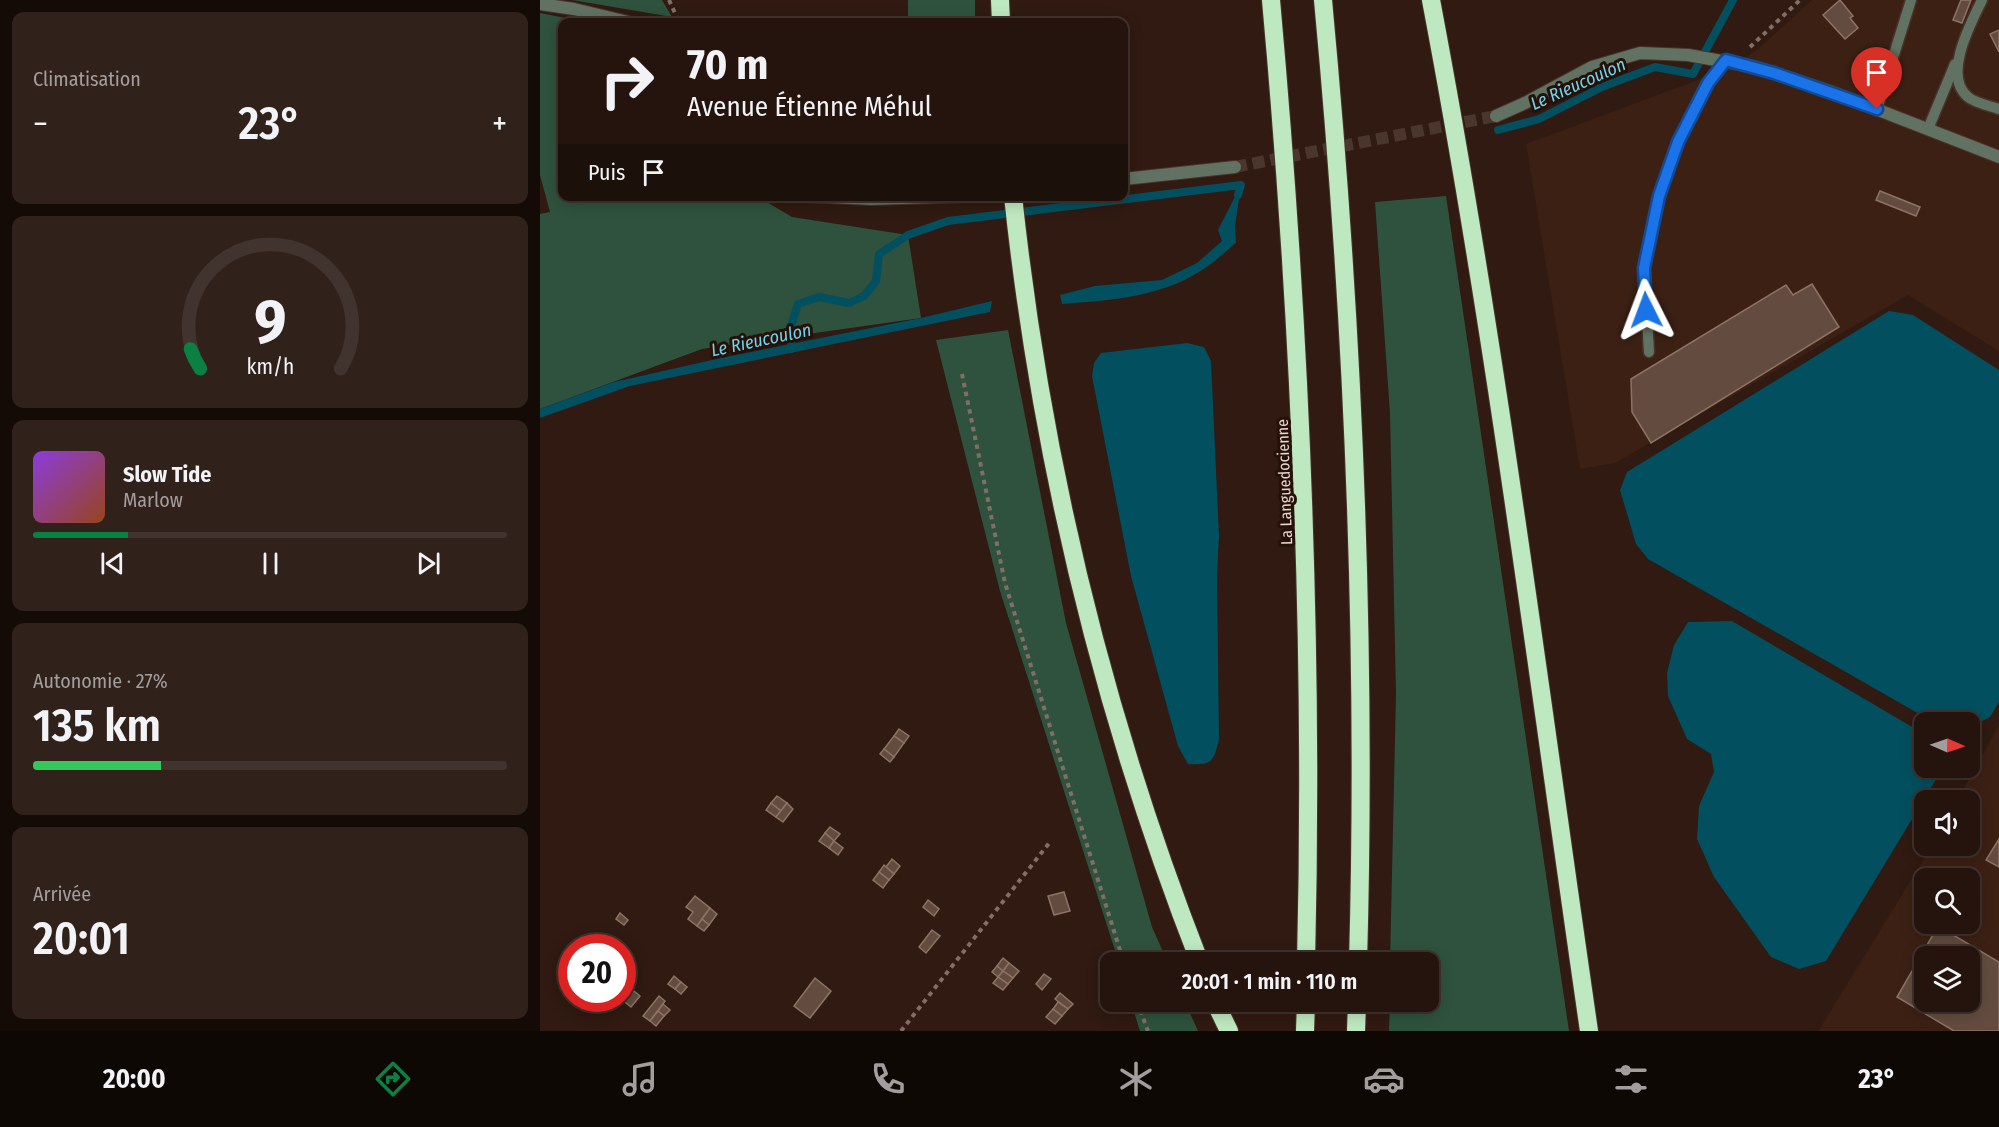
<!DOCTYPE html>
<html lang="fr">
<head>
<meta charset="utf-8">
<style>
  :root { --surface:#24140d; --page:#30211b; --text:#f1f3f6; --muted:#a39e9d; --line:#41332e; --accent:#0b8043 }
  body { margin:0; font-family:"Fira Sans Condensed",sans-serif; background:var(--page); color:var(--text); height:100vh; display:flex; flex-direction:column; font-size:22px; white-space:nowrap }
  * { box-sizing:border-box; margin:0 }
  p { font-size:20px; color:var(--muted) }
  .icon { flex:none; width:33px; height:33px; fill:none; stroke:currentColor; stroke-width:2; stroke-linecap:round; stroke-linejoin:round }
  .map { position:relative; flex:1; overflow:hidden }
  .side { display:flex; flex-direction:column; gap:12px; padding:12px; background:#140b07; width:540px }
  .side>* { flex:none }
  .banner { position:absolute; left:18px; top:18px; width:570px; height:183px; border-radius:12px; box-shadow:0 3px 15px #0003,0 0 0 2px var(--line); background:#24140d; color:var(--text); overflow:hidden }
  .needle { width:39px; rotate:92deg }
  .tools { position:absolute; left:1374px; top:712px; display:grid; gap:12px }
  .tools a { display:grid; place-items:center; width:66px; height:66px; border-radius:12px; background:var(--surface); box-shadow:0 3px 15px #0003,0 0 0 2px var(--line); font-size:30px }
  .speed { position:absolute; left:18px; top:934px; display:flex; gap:12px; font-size:30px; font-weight:700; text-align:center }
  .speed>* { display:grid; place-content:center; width:78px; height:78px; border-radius:50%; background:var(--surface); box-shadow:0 3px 15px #0003,0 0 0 2px var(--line); line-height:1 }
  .speed .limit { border:9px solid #d22; background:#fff; color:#111 }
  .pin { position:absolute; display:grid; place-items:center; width:51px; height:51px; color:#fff; margin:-62px -26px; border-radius:50% 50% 50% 0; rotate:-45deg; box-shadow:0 0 6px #0007 }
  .pin .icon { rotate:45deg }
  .me { position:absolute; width:66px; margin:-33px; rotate:357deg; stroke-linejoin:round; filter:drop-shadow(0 0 4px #0008) }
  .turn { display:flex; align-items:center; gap:21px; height:126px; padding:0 30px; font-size:27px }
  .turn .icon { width:78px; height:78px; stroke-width:2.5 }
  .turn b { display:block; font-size:42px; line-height:51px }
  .then { display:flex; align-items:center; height:57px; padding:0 30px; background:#0003; gap:12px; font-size:22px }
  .big { font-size:45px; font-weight:600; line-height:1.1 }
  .side .widget { flex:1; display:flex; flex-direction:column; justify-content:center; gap:9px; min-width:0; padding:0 21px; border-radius:12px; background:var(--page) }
  .side .dial { align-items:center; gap:0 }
  .dial svg { height:156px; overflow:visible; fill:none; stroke:var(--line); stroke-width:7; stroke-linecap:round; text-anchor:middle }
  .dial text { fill:var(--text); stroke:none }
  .song { display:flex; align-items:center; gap:18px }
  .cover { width:72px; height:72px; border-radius:9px; background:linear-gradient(135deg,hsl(270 70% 55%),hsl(20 70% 35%)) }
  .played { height:6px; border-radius:3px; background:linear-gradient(90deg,var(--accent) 20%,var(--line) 20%) }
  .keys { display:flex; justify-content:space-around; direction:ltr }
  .heat { display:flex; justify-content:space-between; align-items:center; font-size:33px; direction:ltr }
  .charge { height:9px; border-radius:4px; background:linear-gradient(90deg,#34c759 27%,var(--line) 0) }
  .trip { position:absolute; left:560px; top:952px; width:339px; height:60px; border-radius:12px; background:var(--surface); box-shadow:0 3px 15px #0003,0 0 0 2px var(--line); font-weight:600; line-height:60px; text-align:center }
  .tab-bar { display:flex; height:96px; justify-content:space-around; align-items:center; background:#0e0805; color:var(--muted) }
  .tab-bar .icon { width:42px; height:42px }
  .tab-bar .on { color:var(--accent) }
  .tab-bar b { font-size:27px; color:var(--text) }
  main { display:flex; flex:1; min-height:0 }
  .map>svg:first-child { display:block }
  .built { fill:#3c2014; fill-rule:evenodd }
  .green { fill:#2e523d }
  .water { fill:#024f5f }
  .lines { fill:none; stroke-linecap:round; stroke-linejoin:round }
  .stream { stroke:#024f5f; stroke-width:8 }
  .building { fill:#634c3f; stroke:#8c7365; stroke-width:1.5; fill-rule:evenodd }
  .minor-tunnel { stroke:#4b362e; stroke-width:12; stroke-dasharray:12 6; stroke-linecap:butt }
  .service-casing { stroke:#49342c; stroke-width:13 }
  .minor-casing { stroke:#49342c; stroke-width:14 }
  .motorway-casing { stroke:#49342c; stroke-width:20 }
  .path { stroke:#816e67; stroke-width:4; stroke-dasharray:4.5 4.5; stroke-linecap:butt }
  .service { stroke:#627262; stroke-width:10 }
  .minor { stroke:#627262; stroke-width:12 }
  .motorway { stroke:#bee8bf; stroke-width:18 }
  .route-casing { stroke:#114b97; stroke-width:15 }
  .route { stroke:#1a73e8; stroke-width:10 }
  .labels { text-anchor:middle; stroke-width:6; stroke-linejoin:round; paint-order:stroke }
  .street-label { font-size:16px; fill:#e6d7d1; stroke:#251108 }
  .water-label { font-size:18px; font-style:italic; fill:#70d3ee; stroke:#251108 }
</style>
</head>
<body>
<main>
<section class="side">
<div class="widget"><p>Climatisation</p>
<div class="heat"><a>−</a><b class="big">23°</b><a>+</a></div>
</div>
<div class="widget dial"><svg viewBox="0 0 100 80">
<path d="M14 69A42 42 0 1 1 86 69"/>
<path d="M14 69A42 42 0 0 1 9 59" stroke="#0b8043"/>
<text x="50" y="56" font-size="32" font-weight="700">9</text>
<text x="50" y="72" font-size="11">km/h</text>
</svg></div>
<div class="widget">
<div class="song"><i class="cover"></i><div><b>Slow Tide</b><p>Marlow</p></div></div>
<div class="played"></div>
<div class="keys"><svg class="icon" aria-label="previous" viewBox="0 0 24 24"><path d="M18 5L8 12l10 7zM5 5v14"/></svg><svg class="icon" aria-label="pause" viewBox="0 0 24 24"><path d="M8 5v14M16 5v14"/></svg><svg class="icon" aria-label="next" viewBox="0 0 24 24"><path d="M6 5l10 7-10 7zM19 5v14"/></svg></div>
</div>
<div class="widget"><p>Autonomie · 27%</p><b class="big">135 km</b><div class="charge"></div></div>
<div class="widget"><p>Arrivée</p><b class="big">20:01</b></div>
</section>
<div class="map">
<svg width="1459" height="1031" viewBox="0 0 1459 1031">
  <rect width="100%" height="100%" fill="#301a11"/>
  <g class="built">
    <polygon points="1272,0 1459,0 1459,351 1368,295 1075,463 1040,469 986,144 1185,70 1217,50"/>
    <path d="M1459 725V1031H1281L1279 1030 1392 846H1430V801H1417ZM1384 879H1430V924H1384ZM1384 957H1430V1002H1384Z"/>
  </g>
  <g class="green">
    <polygon points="32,0 122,0 132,17"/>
    <rect x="368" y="0" width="67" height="22"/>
    <polygon points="0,13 46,22 22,22 22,196 218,197 252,217 368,235 381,318 162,349 0,409 0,214 10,212 0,175"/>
    <polygon points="906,196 1029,1031 849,1031 850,1002 888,1002 888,963 850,963 856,694 850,413 835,202"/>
    <polygon points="468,330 526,623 612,927 628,963 579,963 460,591 396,340"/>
    <polygon points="591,1002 645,1002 658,1031 600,1031"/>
  </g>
  <g class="water">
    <path d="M701 185 695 226 696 243C687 250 678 259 668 266 625 297 573 300 522 304L520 295 555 286 622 280 657 263 682 241 678 230Z"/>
    <polygon points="452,301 450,312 90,386 0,418 0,409 74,382 181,358 381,318"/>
    <polygon points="1349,311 1373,315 1459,370 1459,702 1450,717 1430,727 1430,723 1395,723 1108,559 1096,544 1080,490 1087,472"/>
    <path d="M647 343 664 347 671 361 679 536 677 576 679 740C673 763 672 765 648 764L638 746 591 576 552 376 554 363 561 353Z"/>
    <polygon points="1192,621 1384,734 1384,768 1403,768 1286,961 1259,969 1231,957 1174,877 1157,839 1159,806 1174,772 1171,754 1147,739 1128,696 1127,673 1134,645 1148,622"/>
  </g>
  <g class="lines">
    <g class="stream">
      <polyline points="958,130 999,119 1062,87 1115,67 1153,74 1193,0"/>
      <polyline points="251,349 251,326 258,304 279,297 309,303 324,296 336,281 339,254 368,235 408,221 701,185 698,195"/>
    </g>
  </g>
  <g class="building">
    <polygon points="1300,0 1313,16 1310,18 1318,28 1305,39 1283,15"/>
    <polygon points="1421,0 1431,0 1422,23 1413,20"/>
    <polygon points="1459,30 1459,52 1450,34"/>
    <polygon points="1340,191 1380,207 1376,216 1336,200"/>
    <polygon points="1272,284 1299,327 1111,443 1092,412 1091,379 1246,285 1253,295"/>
    <polygon points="359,729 369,736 364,743 354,736"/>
    <polygon points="354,736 364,743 354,757 344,749"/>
    <polygon points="344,749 354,757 350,762 340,754"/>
    <polygon points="237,796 247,803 241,811 231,803"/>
    <polygon points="231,803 241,811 236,817 226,810"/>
    <polygon points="247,803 253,809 243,822 236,817"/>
    <polygon points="290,827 300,834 294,841 285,833"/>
    <polygon points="285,833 294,841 289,848 279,841"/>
    <polygon points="1459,839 1459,867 1446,860"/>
    <polygon points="294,841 303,848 298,855 289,848"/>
    <polygon points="352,859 360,866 354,874 346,867"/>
    <polygon points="344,865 354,874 349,880 339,872"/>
    <polygon points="339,872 349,880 343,888 333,880"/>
    <polygon points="524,892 530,911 514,915 508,896"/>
    <polygon points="155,896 170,908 157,926 148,919 153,912 146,907"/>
    <polygon points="388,900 399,909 394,916 383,907"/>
    <polygon points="170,908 177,914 169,925 162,919"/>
    <polygon points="80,913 88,920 84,925 76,919"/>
    <polygon points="162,919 169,925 164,931 157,926"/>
    <path d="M1398 926 1459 962V1031H1414L1357 997ZM1384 957H1430V1002H1384Z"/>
    <polygon points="392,930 400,936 386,953 379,947"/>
    <polygon points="463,958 469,963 463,971 457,966"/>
    <polygon points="469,963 479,971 473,978 463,971"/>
    <polygon points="457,966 463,971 458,977 452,972"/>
    <polygon points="463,971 473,978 468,984 458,977"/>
    <polygon points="504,974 511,979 502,990 496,984"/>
    <polygon points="134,976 141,982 135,989 128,984"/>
    <polygon points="458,977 468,984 463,990 453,983"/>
    <polygon points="275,978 291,991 270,1018 254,1006"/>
    <polygon points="141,982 147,987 141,994 135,989"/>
    <polygon points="89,987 100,996 91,1007 81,999"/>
    <polygon points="520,993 533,1004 528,1009 515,999"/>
    <polygon points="119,996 125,1001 110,1021 103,1016"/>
    <polygon points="518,1002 528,1009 522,1016 513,1009"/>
    <polygon points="123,1004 130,1010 124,1016 118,1011"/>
    <polygon points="513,1009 522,1016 515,1024 506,1017"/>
    <polygon points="118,1011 124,1016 116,1026 110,1021"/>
  </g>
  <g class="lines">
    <polyline class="minor-tunnel" points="695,167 956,116"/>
    <g class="service-casing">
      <g id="service">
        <path d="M1442 0C1431 23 1402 76 1428 97 1435 103 1450 106 1459 109"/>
        <polyline points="1337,109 1371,0"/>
        <polyline points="1388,129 1415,64"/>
        <polyline points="1109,352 1104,268 1119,196 1138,142 1168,83 1186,60"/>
      </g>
    </g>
    <g class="minor-casing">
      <g id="minor">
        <polyline points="0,4 34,9 88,22"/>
        <polyline points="956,116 985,103 1052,67 1100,53 1148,55 1215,67 1292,92 1459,157"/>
        <polyline points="584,179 695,167"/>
        <polyline points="269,196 332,199 424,196"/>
      </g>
    </g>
    <g class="motorway-casing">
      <g id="motorway">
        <polyline points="460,0 461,22"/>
        <path d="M731 0C760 321 774 641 766 963"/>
        <path d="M783 0C813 320 827 642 818 963"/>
        <path d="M891 0C956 342 999 687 1049 1031"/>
        <path d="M473 196C501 458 564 718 660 963"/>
        <polyline points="675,1002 689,1031"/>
        <polyline points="765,1031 766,1002"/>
        <polyline points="816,1031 817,1002"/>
      </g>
    </g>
    <g class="path">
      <polyline points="129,0 139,22"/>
      <polyline points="1210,47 1260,0"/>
      <polyline points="422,374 465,583 584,963"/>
      <polyline points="597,1002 608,1031"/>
      <polyline points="361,1031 510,842"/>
    </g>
    <use href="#service" class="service"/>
    <use href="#minor" class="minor"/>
    <use href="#motorway" class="motorway"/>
  </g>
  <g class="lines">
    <g class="route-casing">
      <polyline id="route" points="1106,310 1104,268 1119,196 1138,142 1168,83 1186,60 1234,73 1337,109"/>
    </g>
    <use href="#route" class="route"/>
  </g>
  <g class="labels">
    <g class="street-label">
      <text transform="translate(744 482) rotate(-92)" y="6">La Languedocienne</text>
    </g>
    <g class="water-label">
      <text transform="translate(1038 84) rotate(-24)" y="6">Le Rieucoulon</text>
      <text transform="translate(221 340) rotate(-12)" y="6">Le Rieucoulon</text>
    </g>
  </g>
</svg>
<div class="tools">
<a><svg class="needle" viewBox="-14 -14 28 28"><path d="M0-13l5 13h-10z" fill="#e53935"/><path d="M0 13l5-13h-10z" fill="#a39e9d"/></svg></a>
<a><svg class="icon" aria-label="sound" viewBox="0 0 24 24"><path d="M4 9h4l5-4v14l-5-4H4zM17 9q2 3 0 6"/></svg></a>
<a><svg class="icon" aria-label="search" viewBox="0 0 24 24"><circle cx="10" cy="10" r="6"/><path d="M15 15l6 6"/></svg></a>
<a><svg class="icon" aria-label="layers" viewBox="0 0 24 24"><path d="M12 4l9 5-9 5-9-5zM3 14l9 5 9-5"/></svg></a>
</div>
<div class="speed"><div class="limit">20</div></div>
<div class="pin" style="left:1337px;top:109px;background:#d93025"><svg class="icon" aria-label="arrive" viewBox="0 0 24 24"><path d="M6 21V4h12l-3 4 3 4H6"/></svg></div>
<svg class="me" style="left:1106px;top:310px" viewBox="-20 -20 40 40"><path d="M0-17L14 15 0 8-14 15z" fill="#1a73e8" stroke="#fff" stroke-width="4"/></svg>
<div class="trip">20:01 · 1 min · 110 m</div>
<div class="banner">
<div class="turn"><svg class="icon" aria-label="right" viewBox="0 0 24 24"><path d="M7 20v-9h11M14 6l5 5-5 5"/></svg><div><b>70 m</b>Avenue Étienne Méhul</div></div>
<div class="then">Puis<svg class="icon" aria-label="arrive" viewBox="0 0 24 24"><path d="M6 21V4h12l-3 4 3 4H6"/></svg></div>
</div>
</div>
</main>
<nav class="tab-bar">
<b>20:00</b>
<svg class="icon on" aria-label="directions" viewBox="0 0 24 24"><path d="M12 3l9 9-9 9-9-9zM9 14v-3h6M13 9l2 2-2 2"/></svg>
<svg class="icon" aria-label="music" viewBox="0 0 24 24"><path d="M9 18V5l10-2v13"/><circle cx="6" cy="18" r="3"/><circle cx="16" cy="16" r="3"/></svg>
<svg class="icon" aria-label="phone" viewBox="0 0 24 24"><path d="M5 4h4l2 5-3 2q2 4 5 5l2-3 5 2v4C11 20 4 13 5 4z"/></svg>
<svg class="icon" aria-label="climate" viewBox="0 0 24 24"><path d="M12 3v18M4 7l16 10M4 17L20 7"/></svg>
<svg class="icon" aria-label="car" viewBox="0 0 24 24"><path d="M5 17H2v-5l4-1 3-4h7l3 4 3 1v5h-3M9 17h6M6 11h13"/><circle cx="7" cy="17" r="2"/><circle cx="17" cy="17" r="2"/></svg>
<svg class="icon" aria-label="filters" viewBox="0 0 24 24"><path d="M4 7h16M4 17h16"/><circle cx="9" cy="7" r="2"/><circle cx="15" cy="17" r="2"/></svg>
<b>23°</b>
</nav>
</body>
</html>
